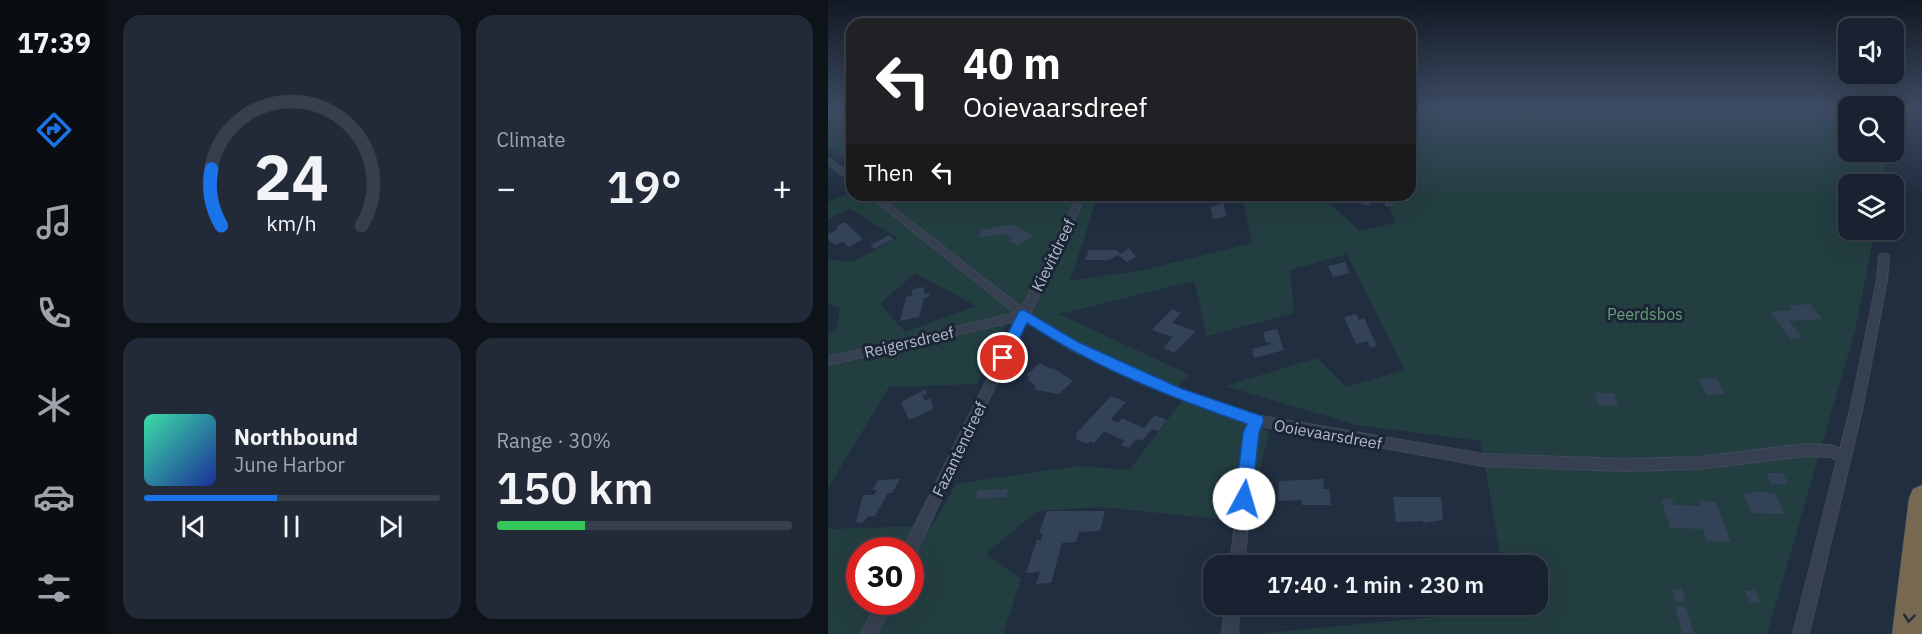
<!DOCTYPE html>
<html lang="en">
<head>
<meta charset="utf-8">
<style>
  :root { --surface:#192230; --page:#222a38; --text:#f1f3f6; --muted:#9fa4ab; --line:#373f4c; --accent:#1a73e8 }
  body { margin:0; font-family:"IBM Plex Sans",sans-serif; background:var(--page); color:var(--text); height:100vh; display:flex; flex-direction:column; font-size:22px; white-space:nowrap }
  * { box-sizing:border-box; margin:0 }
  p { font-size:20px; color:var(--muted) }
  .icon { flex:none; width:33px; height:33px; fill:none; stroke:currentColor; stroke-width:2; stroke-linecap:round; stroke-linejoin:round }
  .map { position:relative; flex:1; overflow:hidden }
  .sheet { display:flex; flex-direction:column; gap:15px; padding:15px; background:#0e131a; width:720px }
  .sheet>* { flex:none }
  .guide { position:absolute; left:18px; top:18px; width:570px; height:183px; border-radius:18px; box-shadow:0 6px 24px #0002,0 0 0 2px var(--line); background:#202124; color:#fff; overflow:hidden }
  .controls { position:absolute; left:1010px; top:18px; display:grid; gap:12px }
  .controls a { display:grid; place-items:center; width:66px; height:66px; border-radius:12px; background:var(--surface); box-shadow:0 6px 24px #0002,0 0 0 2px var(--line); font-size:30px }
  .speed { position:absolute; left:18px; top:537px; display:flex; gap:12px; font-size:30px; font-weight:700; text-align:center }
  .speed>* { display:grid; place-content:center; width:78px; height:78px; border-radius:50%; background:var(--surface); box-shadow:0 6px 24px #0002,0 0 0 2px var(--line); line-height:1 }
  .speed .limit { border:9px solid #d22; background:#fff; color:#111 }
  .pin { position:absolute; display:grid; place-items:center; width:51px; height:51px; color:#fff; margin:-26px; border:3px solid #fff; border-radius:50%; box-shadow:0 2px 6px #0007 }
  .me { position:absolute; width:66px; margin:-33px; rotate:6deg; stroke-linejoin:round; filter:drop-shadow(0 0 4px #0008) }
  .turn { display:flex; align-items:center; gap:21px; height:126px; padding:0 18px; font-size:27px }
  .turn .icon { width:78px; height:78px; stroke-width:2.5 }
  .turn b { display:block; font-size:42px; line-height:51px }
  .then { display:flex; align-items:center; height:57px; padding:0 18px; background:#0003; gap:12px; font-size:22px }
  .big { font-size:45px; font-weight:600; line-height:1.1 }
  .sheet .tile { flex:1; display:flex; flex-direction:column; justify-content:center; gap:9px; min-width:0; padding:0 21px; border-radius:18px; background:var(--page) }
  .sheet .dial { align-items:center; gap:0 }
  .dial svg { height:156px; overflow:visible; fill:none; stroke:var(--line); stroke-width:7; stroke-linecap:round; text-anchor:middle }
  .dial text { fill:var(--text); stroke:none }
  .song { display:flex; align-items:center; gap:18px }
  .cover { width:72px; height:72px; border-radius:9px; background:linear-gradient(135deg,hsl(160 70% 55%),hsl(230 70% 35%)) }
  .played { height:6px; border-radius:3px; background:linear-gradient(90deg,var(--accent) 45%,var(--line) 45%) }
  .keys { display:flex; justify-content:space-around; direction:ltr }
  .heat { display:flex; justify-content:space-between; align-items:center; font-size:33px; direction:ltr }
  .charge { height:9px; border-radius:4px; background:linear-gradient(90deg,#34c759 30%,var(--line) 0) }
  .sheet .tiles { flex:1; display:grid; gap:15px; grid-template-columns:repeat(2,1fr) }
  .trip { position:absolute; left:375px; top:555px; width:345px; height:60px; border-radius:18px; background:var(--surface); box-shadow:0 6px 24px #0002,0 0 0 2px var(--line); font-weight:600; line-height:60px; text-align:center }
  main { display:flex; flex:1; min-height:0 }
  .menu { display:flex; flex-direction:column; width:108px; justify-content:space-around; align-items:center; background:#0a0e13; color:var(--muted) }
  .menu .icon { width:42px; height:42px }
  .menu .on { color:var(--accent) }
  .menu b { font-size:27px; color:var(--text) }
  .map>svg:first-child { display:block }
  .green { fill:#233e41; fill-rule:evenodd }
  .building { fill:#334256 }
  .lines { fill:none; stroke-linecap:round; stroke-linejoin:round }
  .street-casing { stroke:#3f4959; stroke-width:2 }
  .highway-casing { stroke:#414b5b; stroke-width:1 }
  .street { fill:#364050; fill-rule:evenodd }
  .highway { fill:#776852; fill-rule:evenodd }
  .oneway { stroke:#242c38 }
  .route { fill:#1a73e8; stroke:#114b97; stroke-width:1.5 }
  .labels { text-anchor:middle; stroke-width:6; stroke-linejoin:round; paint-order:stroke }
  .street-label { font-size:16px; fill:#b1bbcb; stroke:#1b2535 }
  .park-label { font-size:16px; fill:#669e73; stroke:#1b2535 }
</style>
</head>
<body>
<main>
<nav class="menu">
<b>17:39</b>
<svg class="icon on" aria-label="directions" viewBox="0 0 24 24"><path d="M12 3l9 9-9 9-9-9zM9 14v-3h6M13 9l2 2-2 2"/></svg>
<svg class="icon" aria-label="music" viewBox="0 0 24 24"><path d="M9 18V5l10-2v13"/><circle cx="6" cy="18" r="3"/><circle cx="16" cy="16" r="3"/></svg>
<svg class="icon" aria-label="phone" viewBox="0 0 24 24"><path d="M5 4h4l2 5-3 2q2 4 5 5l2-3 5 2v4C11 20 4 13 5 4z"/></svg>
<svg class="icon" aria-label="climate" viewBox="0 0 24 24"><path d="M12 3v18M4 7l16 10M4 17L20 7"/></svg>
<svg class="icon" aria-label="car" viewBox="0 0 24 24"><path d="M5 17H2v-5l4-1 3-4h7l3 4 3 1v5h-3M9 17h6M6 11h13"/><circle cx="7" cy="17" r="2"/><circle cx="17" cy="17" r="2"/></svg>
<svg class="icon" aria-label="filters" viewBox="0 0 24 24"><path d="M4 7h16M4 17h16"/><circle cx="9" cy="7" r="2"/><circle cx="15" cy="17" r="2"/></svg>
</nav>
<section class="sheet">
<div class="tiles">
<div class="tile dial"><svg viewBox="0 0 100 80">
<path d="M14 69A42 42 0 1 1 86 69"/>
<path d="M14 69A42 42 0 0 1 9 40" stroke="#1a73e8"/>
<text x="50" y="56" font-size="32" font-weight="700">24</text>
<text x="50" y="72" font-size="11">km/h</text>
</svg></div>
<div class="tile"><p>Climate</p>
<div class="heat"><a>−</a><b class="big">19°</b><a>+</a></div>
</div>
<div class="tile">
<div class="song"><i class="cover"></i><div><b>Northbound</b><p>June Harbor</p></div></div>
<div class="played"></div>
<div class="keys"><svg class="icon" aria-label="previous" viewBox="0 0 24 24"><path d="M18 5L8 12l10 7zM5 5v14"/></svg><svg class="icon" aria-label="pause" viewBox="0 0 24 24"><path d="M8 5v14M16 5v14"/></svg><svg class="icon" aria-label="next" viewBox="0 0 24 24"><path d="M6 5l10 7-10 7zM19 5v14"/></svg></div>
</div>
<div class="tile"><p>Range · 30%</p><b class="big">150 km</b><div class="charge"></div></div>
</div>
</section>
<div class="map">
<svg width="1094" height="634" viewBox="0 0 1094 634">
  <rect width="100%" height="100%" fill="#212e40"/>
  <g class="green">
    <polygon points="0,107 24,107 24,164 3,148 0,150"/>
    <path d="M582 107H1020V152H1060L1055 184H1020V230H1047L1027 331 939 634H427L681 610 680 605 710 604V566L674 565 653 441 529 425 397 386 489 358 518 387 577 370 519 254 462 270 466 313 379 336 366 281 231 314 362 375 344 392 181 317 149 384 61 387 0 488V335L9 327 12 307 0 304V260L26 261 70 238 22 209 0 219V202L24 192V195H270L242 281 315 270 424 243 414 195H504L502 204 532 231 567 223 558 195H582ZM87 273 148 306 77 332 52 304Z"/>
    <path d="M357 397 441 431 420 522 273 507 209 511 158 554 193 579 175 634H0V529L104 526 128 484 250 466 301 470ZM32 550H82V602H32Z"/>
  </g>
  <g class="building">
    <polygon points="528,195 547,195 548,196 539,198 544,205 538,206 537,204 533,205"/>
    <polygon points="563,197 567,205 558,207 553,198"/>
    <polygon points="395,203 399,216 385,219 382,207"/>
    <polygon points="15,223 18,223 35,239 20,247 15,241 7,245 0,239 0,234 10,229 8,227"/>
    <polygon points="177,225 186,225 205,236 190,245 181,241 185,238 177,234 151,238 153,230"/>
    <polygon points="62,235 66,239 46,249 42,245"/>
    <polygon points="301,248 308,257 299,262 290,255 281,260 257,260 261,250 289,250 292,254"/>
    <polygon points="517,262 522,273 505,277 500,266"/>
    <polygon points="97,287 95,294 102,293 101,297 96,298 91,317 72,321 78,297 83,296 85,289"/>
    <polygon points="982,304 994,319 961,321 974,338 963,340 942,312 964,310 961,306"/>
    <polygon points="344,309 353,313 344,323 368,331 346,353 335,348 345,337 324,330"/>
    <polygon points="528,314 531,320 536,318 549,346 542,348 539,341 528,344 516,317"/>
    <polygon points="449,329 456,350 426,358 424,349 443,344 442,342 438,343 435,332"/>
    <polygon points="212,363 223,369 225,368 245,381 231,394 208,390 206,384 199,380 202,377 198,375"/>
    <polygon points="888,378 897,394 879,395 871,379"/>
    <polygon points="98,389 99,393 94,396 97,401 103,398 105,409 81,420 73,402"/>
    <polygon points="767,393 786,393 790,406 770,405"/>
    <polygon points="283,396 298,402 283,419 290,423 294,418 316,428 327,415 339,420 330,431 324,429 314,441 309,439 300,448 293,445 297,441 276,431 266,443 263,441 260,444 247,439 250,436 247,435"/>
    <polygon points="938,473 955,473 960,485 943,484"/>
    <polygon points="72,479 64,493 60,493 47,516 41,516 34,523 28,522 35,495 46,495 49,490 44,490 50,480"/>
    <polygon points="496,479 495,489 501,489 503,505 474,505 474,500 450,501 451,481"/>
    <polygon points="181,489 178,497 146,499 150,490"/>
    <polygon points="937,492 947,493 956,514 923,513 915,493"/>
    <polygon points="565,497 613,497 615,520 596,523 594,521 568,522"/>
    <polygon points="833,499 844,499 846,505 873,506 871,501 888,502 903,542 879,541 875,529 842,528"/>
    <polygon points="219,511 277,511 272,531 251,532 248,542 234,543 223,583 208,584 212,572 198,573 209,540 213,540 215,533 211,533"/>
    <polygon points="844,589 854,589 857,602 847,601"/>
    <polygon points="927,590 932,602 922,603 917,591"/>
    <polygon points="847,606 858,607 866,634 854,633"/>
  </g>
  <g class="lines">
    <g class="street-casing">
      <g id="street">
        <polygon points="0,158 24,175 24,182 0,164"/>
        <polygon points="40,195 49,195 194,308 250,195 258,195 202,314 249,343 351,389 428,415 656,454 797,459 870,457 978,444 1003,445 1012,449 1023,406 1049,280 1051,256 1053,254 1059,254 1061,256 1059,280 1035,406 981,634 965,634 1009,460 1002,457 978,456 870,469 797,471 656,466 432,426 429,433 416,566 402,566 417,433 421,423 343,395 241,349 198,321 87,555 82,557 82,550 75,550 77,545 188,321 0,365 0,357 187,313"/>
        <polygon points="49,602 64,602 49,634 33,634"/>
        <polygon points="397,604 412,604 410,634 394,634"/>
      </g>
    </g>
    <g class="highway-casing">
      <polygon id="highway" points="1094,485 1094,634 1064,634 1081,498 1085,489"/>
    </g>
    <use href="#street" class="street"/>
    <use href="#highway" class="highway"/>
  </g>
  <defs><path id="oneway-chevron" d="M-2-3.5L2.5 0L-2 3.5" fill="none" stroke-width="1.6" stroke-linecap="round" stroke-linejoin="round" transform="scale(1.5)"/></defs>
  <use class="oneway" href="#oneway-chevron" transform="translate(1081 618) rotate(96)"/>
  <linearGradient id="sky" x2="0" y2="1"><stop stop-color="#121923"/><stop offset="0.55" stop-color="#3d4c64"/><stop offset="1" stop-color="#3d4c64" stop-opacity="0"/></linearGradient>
  <rect width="1094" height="196" fill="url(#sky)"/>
  <path class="route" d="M196 310 250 342 352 388 434 416 436 420 431 433 424 499 422 505 416 507 410 505 407 499 415 433 419 424C342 397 267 368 199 323L180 362H170L168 358 191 311Z"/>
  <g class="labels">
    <g class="street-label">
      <text transform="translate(225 255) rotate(-64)" y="6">Kievitdreef</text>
      <text transform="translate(81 342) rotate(-13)" y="6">Reigersdreef</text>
      <text transform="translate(500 434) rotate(10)" y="6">Ooievaarsdreef</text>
      <text transform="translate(131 449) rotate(-64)" y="6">Fazantendreef</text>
    </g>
    <g class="park-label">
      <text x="817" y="320">Peerdsbos</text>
    </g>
  </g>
</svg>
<div class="controls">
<a><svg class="icon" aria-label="sound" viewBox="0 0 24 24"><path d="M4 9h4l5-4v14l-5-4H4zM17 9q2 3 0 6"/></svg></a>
<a><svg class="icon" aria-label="search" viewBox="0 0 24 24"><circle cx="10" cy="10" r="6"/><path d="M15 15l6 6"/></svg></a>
<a><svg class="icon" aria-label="layers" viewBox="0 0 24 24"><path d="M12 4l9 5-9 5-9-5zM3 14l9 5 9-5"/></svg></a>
</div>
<div class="speed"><div class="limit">30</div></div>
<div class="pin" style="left:175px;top:358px;background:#d93025"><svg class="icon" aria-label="arrive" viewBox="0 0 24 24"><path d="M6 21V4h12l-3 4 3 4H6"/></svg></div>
<svg class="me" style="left:416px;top:499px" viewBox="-20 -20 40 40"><circle r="19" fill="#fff"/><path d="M0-13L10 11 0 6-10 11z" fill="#1a73e8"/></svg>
<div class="trip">17:40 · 1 min · 230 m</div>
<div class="guide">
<div class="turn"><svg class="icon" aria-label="left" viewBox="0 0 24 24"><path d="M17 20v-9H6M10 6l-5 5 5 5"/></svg><div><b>40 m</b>Ooievaarsdreef</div></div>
<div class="then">Then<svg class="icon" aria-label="left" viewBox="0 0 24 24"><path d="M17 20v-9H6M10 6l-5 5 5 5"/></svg></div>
</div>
</div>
</main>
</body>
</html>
